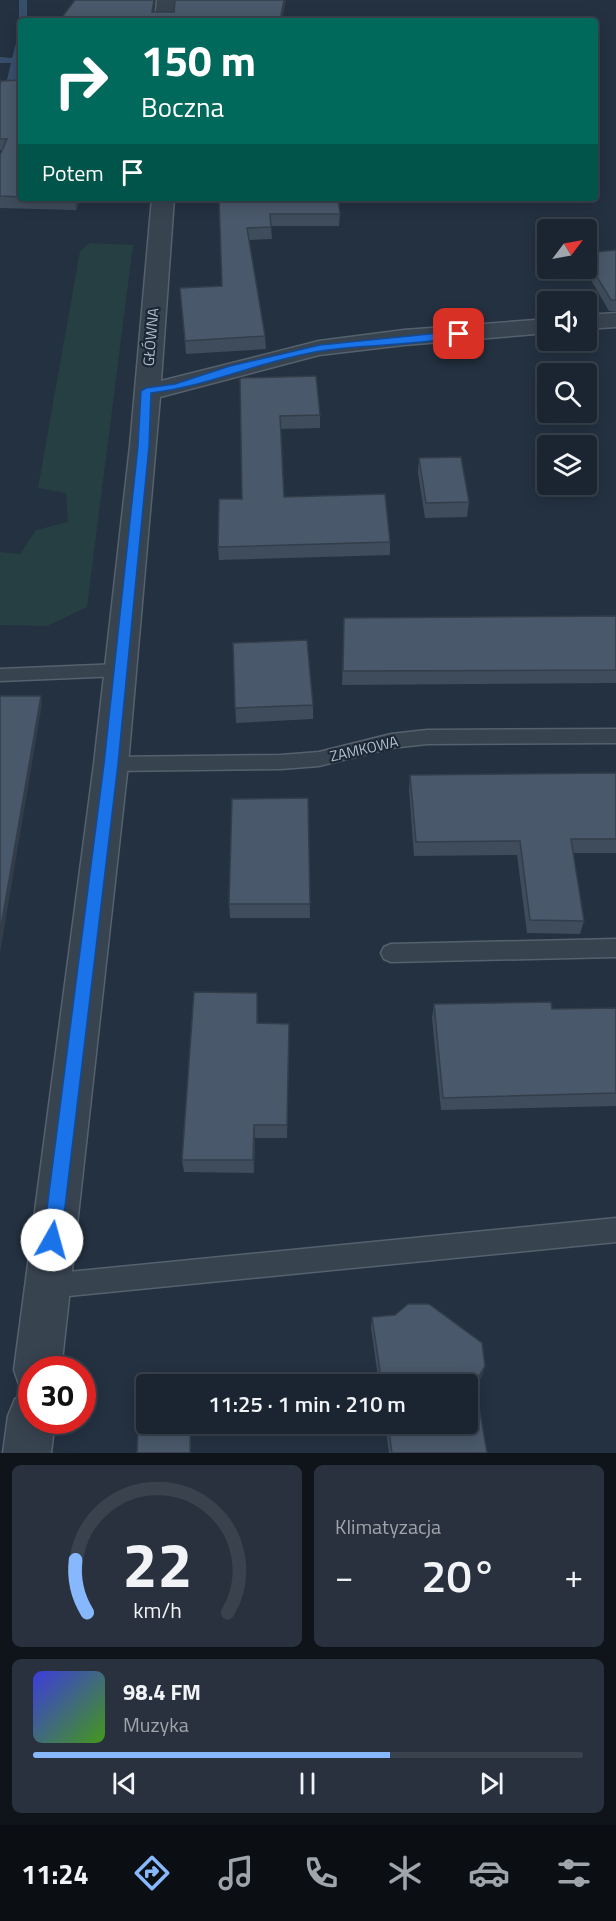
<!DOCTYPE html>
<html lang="pl">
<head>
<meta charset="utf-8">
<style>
  :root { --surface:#1b2531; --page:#28313d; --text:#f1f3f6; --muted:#a0a5ab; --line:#39424d; --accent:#87b8fd }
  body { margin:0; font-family:"Titillium Web",sans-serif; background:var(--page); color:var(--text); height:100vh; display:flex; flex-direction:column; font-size:22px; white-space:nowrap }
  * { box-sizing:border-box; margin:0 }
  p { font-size:20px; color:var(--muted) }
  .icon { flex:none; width:33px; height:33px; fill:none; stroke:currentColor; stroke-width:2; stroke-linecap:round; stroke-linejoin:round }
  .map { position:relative; height:1453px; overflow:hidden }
  .panel { display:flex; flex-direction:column; gap:12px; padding:12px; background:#0f141b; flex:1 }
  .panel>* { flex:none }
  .hud { position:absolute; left:18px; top:18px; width:580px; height:183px; border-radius:6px; box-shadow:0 3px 15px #0003,0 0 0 2px var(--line); background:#00695c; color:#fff; overflow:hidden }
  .needle { width:39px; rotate:58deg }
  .controls { position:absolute; left:537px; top:219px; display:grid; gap:12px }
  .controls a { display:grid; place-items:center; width:60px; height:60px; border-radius:6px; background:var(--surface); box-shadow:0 3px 15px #0003,0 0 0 2px var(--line); font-size:30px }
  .speed { position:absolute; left:18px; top:1356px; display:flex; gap:12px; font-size:30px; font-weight:700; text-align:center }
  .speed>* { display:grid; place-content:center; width:78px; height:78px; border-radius:50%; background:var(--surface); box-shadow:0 3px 15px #0003,0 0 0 2px var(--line); line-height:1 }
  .speed .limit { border:9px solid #d22; background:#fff; color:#111 }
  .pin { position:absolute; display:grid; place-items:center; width:51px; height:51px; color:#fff; margin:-26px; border-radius:12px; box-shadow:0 3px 9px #0006 }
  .me { position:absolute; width:66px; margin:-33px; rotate:7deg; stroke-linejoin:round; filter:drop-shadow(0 0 4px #0008) }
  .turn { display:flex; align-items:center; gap:21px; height:126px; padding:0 24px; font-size:27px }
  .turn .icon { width:78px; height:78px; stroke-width:2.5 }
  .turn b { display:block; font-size:42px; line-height:51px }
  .then { display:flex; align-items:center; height:57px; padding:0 24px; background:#0003; gap:12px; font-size:22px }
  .big { font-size:45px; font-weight:600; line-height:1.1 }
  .panel .tile { flex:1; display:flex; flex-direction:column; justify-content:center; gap:9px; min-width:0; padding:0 21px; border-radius:9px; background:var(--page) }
  .panel .dial { align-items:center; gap:0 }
  .dial svg { height:156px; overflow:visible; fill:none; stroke:var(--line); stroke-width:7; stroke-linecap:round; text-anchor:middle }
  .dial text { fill:var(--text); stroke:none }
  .song { display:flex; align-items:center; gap:18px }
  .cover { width:72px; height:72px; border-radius:9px; background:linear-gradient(135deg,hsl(240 70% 55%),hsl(100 70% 35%)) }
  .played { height:6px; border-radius:3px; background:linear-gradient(90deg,var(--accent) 65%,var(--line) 65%) }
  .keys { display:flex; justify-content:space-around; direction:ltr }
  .heat { display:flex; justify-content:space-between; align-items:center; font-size:33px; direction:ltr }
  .panel .tiles { flex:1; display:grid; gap:12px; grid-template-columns:1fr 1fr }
  .tile:last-child { grid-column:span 2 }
  .trip { position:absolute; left:136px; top:1374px; width:342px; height:60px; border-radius:6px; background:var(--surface); box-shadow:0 3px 15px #0003,0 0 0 2px var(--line); font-weight:600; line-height:60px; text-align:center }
  .tabs { display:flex; height:96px; justify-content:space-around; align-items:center; background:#0b0f14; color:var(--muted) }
  .tabs .icon { width:42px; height:42px }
  .tabs .active { color:var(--accent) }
  .tabs b { font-size:27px; color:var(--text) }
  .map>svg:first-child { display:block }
  .green { fill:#263f42 }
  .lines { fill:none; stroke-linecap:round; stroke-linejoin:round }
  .stream { fill:#384f6b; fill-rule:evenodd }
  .service-casing { stroke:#56616e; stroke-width:3 }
  .minor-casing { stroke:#56616e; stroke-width:3 }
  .service { fill:#384350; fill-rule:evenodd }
  .minor { fill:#384350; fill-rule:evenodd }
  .wall { fill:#3f4c5b }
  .shaded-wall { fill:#333e4a }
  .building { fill:#49586a; stroke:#333e4a; stroke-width:1.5 }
  .route { fill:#1a73e8; stroke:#114b97; stroke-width:1.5 }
  .labels { text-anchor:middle; stroke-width:4.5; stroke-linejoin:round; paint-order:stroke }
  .street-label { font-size:15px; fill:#b4becb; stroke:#1d2836 }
</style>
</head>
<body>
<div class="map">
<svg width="616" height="1453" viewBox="0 0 616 1453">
  <rect width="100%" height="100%" fill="#243141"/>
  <polygon class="green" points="90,243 133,245 87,607 47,626 0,625 0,552 20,554 36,530 68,522 66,493 38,488 80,251"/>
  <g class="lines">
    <g class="stream">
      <polygon points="19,0 27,0 27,21 21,21 21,23 19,21"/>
      <polygon points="21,38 21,61 5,128 0,131 0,109 11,63 0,63 0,57 12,58 17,40"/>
    </g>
    <g class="service-casing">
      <g id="service">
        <polygon points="120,664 126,666 129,670 126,674 120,676 0,681 0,669"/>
        <polygon points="616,729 616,743 427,744 391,748 319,766 281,769 111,771 104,769 102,764 104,759 111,757 281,755 319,752 391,734 427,730"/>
        <polygon points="616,939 616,957 391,962 384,959 381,953 384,947 391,944"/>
        <polygon points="616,1218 616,1242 48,1298 39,1295 36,1286 39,1277 48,1274"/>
      </g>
    </g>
    <g class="minor-casing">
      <g id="minor">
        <polygon points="157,0 175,0 173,21 155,21"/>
        <polygon points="152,198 174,198 161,381 319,341 404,330 548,319 548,333 404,345 319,355 160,397 128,764 61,1370 32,1370 32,1391 20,1387 14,1370 94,764 130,446"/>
        <polygon points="616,313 616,327 586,329 586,315"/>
        <polygon points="32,1392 32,1420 55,1420 51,1453 3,1453 8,1416 15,1399"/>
      </g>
    </g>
    <use href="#service" class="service"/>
    <use href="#minor" class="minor"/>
  </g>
  <g class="wall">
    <polygon points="21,80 21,198 81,198 76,210 0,208 0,155 2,150 0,150 0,85"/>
    <polygon points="219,198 340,214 339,226 271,226 272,239 249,240 265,336 266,349 186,354 180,288 222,286"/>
    <polygon points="616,250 616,311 609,311 584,268 586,268 586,253"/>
    <polygon points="240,378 320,415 320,428 281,429 284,497 390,542 390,555 219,560 218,547 242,499"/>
    <polygon points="419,458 469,502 467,517 425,518 418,473"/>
    <polygon points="616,616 616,683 342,685 344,618"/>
    <polygon points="233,643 313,705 313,719 236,723"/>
    <polygon points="616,773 616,853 573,853 584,921 580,934 527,933 517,855 414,856 409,789 410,775"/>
    <polygon points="308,798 310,918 230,918 229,904"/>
    <polygon points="434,1004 552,1009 616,1008 616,1106 441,1110 432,1018"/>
    <polygon points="258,1006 258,1023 289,1037 287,1138 255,1138 254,1173 184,1172 182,1160"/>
    <polygon points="395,1315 485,1366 482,1376 475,1387 487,1453 389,1453 385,1424 468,1424 468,1384 379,1384 371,1328 372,1317"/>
  </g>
  <g class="shaded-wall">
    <polygon points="154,0 155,0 153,21 152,12"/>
    <polygon points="284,0 286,0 282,21 280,21"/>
    <polygon points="75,198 81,198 76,210"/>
    <polygon points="41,696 42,704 0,953 0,932"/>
    <polygon points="257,993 258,1006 257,1037"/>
    <polygon points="289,1024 289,1037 287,1138 287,1125"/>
    <polygon points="254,1125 255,1138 254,1173 253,1160"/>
    <polygon points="485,1366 482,1376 472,1393 475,1383"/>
    <polygon points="190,1428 191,1433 191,1453 190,1453"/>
  </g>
  <g class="building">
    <polygon points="75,0 154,0 152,12 174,12 175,0 284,0 280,21 59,21"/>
    <polygon points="21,80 21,197 0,196 0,155 7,139 0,139 0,85 1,81"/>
    <polygon points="219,198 338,198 340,214 270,214 271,227 247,228 265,336 185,341 180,288 222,286"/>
    <polygon points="616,250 616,300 611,300 586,259 586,253"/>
    <polygon points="316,376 320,415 280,416 284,497 385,494 390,542 218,547 219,499 242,499 240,378"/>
    <polygon points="461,457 469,502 426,503 419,458"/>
    <polygon points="616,616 616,670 343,671 344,618"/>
    <polygon points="307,640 313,705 235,708 233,643"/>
    <polygon points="0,696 41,696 0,932"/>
    <polygon points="616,773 616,839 571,839 584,921 530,920 520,841 416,842 410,775"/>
    <polygon points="308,798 310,904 229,904 232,799"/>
    <polygon points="194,992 257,993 257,1023 289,1024 287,1125 254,1125 253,1160 182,1160"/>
    <polygon points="551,1002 552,1009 616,1008 616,1093 443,1098 434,1004"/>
    <polygon points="408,1304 429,1304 482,1343 485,1366 475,1383 487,1453 392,1453 388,1424 468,1424 468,1384 382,1384 372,1317 395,1315"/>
    <polygon points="190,1428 190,1453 137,1453 138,1430"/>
  </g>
  <path class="route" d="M459 331 462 332V336C416 346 367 344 321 351 263 360 209 386 151 393L149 446 118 764 61 1240 58 1247 52 1249 45 1247 43 1240 104 764 138 446 141 391 146 388 175 384 230 366 320 345Z"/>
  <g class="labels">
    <g class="street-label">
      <text transform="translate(151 337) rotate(-85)" y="5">GŁÓWNA</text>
      <text transform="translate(364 749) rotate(-13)" y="5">ZAMKOWA</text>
    </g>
  </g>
</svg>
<div class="controls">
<a><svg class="needle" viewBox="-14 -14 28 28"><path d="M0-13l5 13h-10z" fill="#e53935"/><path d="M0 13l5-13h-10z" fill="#a0a5ab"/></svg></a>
<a><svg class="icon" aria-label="sound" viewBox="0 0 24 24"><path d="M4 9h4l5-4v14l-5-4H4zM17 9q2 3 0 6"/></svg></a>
<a><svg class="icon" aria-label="search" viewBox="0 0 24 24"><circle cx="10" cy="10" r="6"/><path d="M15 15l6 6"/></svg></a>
<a><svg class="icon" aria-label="layers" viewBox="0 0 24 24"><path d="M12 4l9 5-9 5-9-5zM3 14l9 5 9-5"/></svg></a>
</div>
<div class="speed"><div class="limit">30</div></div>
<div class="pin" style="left:459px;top:334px;background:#d93025"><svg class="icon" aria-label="arrive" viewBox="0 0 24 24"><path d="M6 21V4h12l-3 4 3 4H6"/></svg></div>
<svg class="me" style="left:52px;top:1240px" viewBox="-20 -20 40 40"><circle r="19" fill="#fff"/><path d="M0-13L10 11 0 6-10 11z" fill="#1a73e8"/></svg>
<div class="trip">11:25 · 1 min · 210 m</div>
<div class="hud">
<div class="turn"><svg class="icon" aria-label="right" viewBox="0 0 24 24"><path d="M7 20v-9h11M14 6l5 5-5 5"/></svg><div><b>150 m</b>Boczna</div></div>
<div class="then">Potem<svg class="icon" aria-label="arrive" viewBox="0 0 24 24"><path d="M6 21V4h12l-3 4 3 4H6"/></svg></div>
</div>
</div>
<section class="panel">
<div class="tiles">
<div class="tile dial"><svg viewBox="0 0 100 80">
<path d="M14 69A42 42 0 1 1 86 69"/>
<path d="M14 69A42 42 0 0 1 8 42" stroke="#87b8fd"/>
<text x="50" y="56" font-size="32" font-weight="700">22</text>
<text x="50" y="72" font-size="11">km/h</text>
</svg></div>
<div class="tile"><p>Klimatyzacja</p>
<div class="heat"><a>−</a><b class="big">20°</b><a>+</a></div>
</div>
<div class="tile">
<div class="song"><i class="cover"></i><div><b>98.4 FM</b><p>Muzyka</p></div></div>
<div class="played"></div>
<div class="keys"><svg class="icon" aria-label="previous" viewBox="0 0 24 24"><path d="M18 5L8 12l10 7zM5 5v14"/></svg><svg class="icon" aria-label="pause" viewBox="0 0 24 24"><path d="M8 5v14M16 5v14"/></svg><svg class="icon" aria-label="next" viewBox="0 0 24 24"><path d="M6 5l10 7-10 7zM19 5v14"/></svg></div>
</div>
</div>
</section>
<nav class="tabs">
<b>11:24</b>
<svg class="icon active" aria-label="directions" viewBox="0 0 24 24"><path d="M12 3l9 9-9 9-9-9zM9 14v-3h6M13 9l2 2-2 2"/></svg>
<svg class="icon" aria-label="music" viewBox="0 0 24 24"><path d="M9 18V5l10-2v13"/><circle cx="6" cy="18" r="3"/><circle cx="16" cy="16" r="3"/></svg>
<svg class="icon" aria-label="phone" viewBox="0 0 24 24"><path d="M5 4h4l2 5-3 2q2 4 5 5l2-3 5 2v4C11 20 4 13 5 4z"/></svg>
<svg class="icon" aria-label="climate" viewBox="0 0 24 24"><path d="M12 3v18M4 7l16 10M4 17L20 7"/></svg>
<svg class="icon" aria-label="car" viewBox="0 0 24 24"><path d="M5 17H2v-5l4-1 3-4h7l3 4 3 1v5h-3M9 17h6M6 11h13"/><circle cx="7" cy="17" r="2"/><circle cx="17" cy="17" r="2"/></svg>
<svg class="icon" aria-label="filters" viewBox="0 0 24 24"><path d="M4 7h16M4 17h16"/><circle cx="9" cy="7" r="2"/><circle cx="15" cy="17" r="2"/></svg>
</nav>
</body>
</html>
